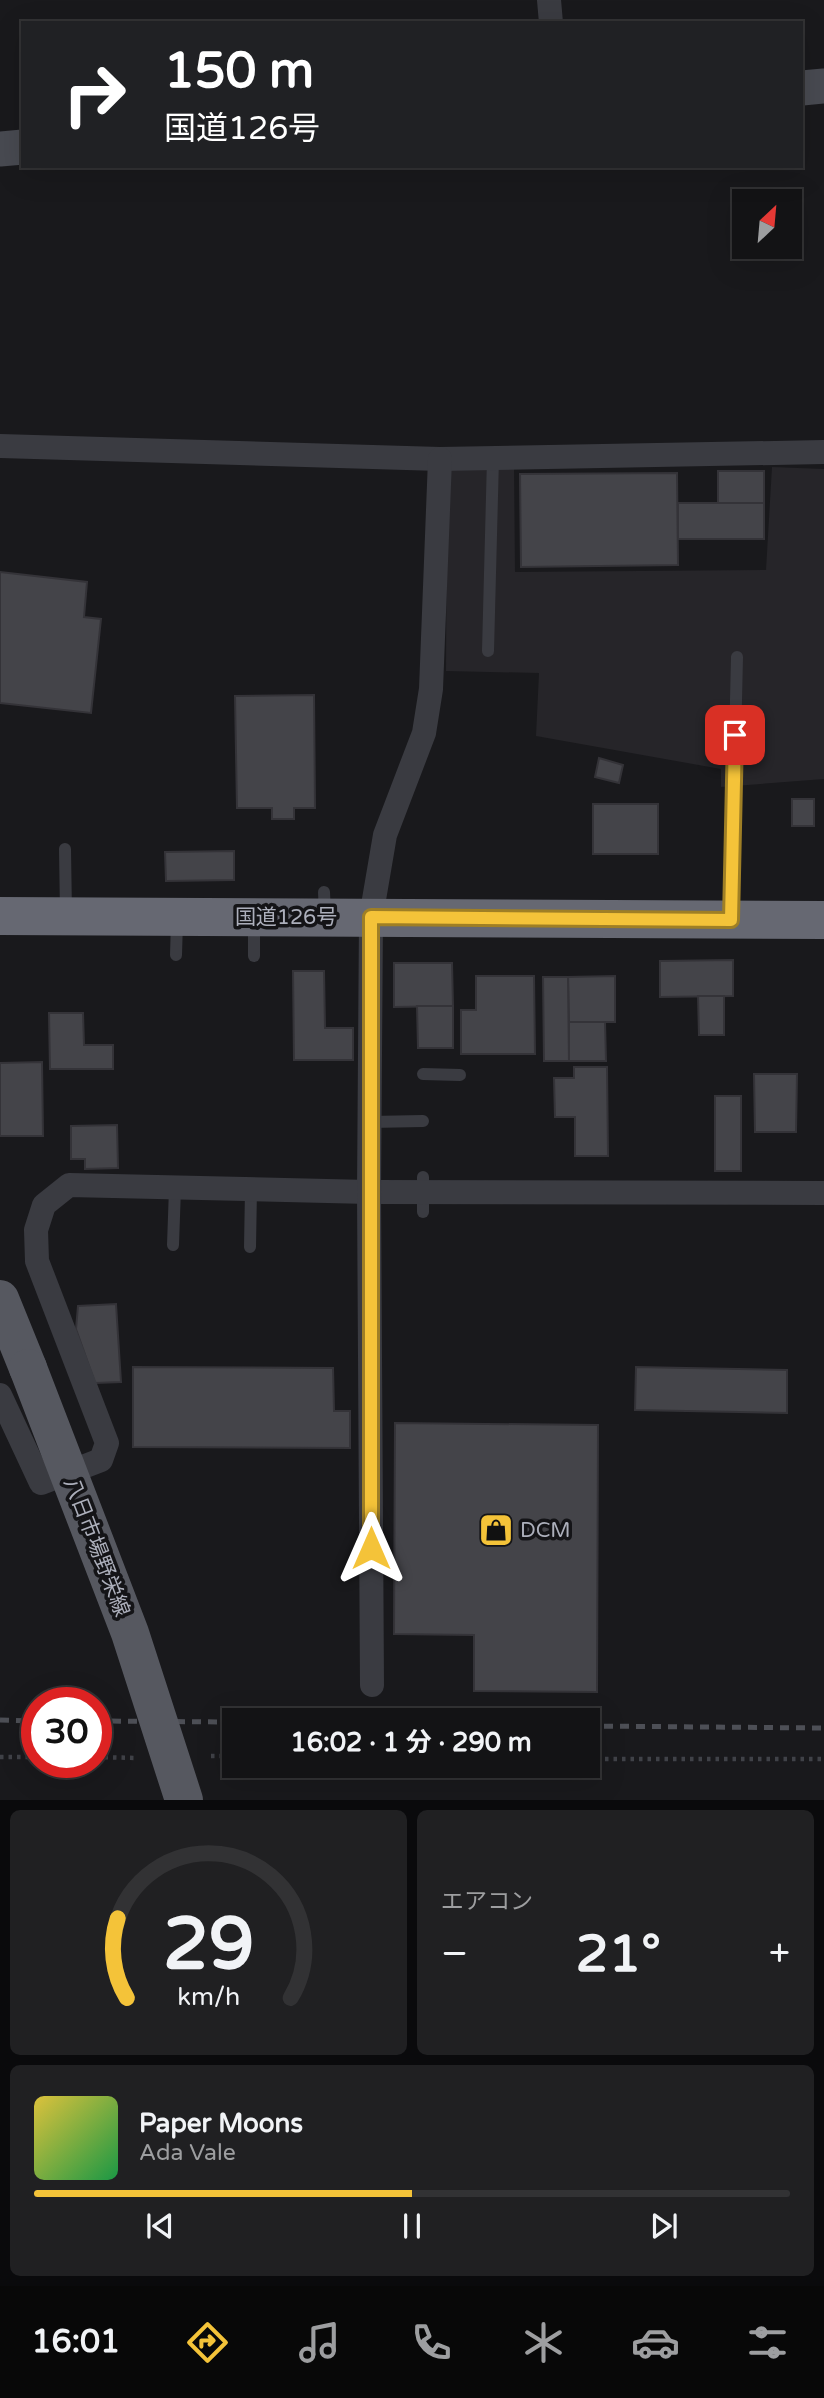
<!DOCTYPE html>
<html lang="ja">
<head>
<meta charset="utf-8">
<style>
  :root { --surface:#131315; --page:#202022; --text:#f1f3f6; --muted:#9d9ea0; --line:#323234; --accent:#f4c339 }
  body { margin:0; font-family:"Varela Round","Noto Sans JP",sans-serif; background:var(--page); color:var(--text); height:100vh; display:flex; flex-direction:column; font-size:26px; white-space:nowrap }
  * { box-sizing:border-box; margin:0 }
  p { font-size:23px; color:var(--muted) }
  .icon { flex:none; width:38px; height:38px; fill:none; stroke:currentColor; stroke-width:2; stroke-linecap:round; stroke-linejoin:round }
  .map { position:relative; height:1800px; overflow:hidden }
  .details { display:flex; flex-direction:column; gap:10px; padding:10px; background:#0a0a0c; flex:1 }
  .details>* { flex:none }
  .banner { position:absolute; left:21px; top:21px; width:782px; height:147px; border-radius:0px; box-shadow:0 7px 28px #0002,0 0 0 2px var(--line); background:#202124; color:#fff; overflow:hidden }
  .needle { width:46px; rotate:26deg }
  .tools { position:absolute; left:732px; top:189px; display:grid; gap:14px }
  .tools a { display:grid; place-items:center; width:70px; height:70px; border-radius:0px; background:var(--surface); box-shadow:0 7px 28px #0002,0 0 0 2px var(--line); font-size:35px }
  .speed { position:absolute; left:21px; top:1687px; display:flex; gap:14px; font-size:35px; font-weight:700; text-align:center }
  .speed>* { display:grid; place-content:center; width:91px; height:91px; border-radius:50%; background:var(--surface); box-shadow:0 7px 28px #0002,0 0 0 2px var(--line); line-height:1 }
  .speed .limit { border:10px solid #d22; background:#fff; color:#111 }
  .pin { position:absolute; display:grid; place-items:center; width:60px; height:60px; color:#fff; margin:-30px; border-radius:14px; box-shadow:0 4px 10px #0006 }
  .me { position:absolute; width:77px; margin:-38px; rotate:0deg; stroke-linejoin:round; filter:drop-shadow(0 0 5px #0008) }
  .turn { display:flex; align-items:center; gap:24px; height:147px; padding:0 28px; font-size:32px }
  .turn .icon { width:91px; height:91px; stroke-width:2.5 }
  .turn b { display:block; font-size:49px; line-height:60px }
  .big { font-size:52px; font-weight:700; line-height:1.1 }
  .details .card { flex:1; display:flex; flex-direction:column; justify-content:center; gap:10px; min-width:0; padding:0 24px; border-radius:10px; background:var(--page) }
  .details .dial { align-items:center; gap:0 }
  .dial svg { height:182px; overflow:visible; fill:none; stroke:var(--line); stroke-width:7; stroke-linecap:round; text-anchor:middle }
  .dial text { fill:var(--text); stroke:none }
  .song { display:flex; align-items:center; gap:21px }
  .cover { width:84px; height:84px; border-radius:10px; background:linear-gradient(135deg,hsl(50 70% 55%),hsl(140 70% 35%)) }
  .played { height:7px; border-radius:4px; background:linear-gradient(90deg,var(--accent) 50%,var(--line) 50%) }
  .keys { display:flex; justify-content:space-around; direction:ltr }
  .heat { display:flex; justify-content:space-between; align-items:center; font-size:38px; direction:ltr }
  .details .tiles { flex:1; display:grid; gap:10px; grid-template-columns:1fr 1fr }
  .card:last-child { grid-column:span 2 }
  .trip { position:absolute; left:222px; top:1708px; width:378px; height:70px; border-radius:0px; background:var(--surface); box-shadow:0 7px 28px #0002,0 0 0 2px var(--line); font-weight:700; line-height:70px; text-align:center }
  .dock { display:flex; height:112px; justify-content:space-around; align-items:center; background:#080808; color:var(--muted) }
  .dock .icon { width:49px; height:49px }
  .dock .active { color:var(--accent) }
  .dock b { font-size:32px; color:var(--text) }
  .map>svg:first-child { display:block }
  .built { fill:#262529 }
  .building { fill:#444449; stroke:#343338; stroke-width:2 }
  .lines { fill:none; stroke-linecap:round; stroke-linejoin:round }
  .path { stroke:#404248; stroke-width:4.5; stroke-dasharray:3.5 5; stroke-linecap:butt }
  .lane { stroke:#3a3b41; stroke-width:12 }
  .street { stroke:#3a3b41; stroke-width:24 }
  .secondary { stroke:#484a51; stroke-width:35 }
  .primary { stroke:#565860; stroke-width:38 }
  .highway { stroke:#666872; stroke-width:38 }
  .rail { stroke:#4d4f56; stroke-width:5; stroke-dasharray:9 7; stroke-linecap:butt }
  .primary-bridge { stroke:#565860; stroke-width:38 }
  .route-casing { stroke:#9f7f25; stroke-width:18 }
  .route { stroke:#f4c339; stroke-width:12 }
  .labels { text-anchor:middle; stroke-width:7; stroke-linejoin:round; paint-order:stroke }
  .street-label { font-size:21px; fill:#acafbb; stroke:#141417 }
  .poi-label { font-size:21px; fill:#acafbb; stroke:#141417; text-anchor:start }
</style>
</head>
<body>
<div class="map">
<svg width="824" height="1800" viewBox="0 0 824 1800">
  <rect width="100%" height="100%" fill="#19191c"/>
  <polygon class="built" points="447,466 514,467 515,572 766,570 772,467 824,469 824,779 721,787 721,769 536,736 539,673 446,671"/>
  <g class="building">
    <rect x="718" y="471" width="46" height="32"/>
    <polygon points="677,473 678,565 521,567 520,474"/>
    <rect x="678" y="503" width="86" height="36"/>
    <polygon points="0,572 87,582 84,617 101,619 91,713 0,703"/>
    <polygon points="314,695 315,808 294,808 294,819 272,819 272,808 237,808 235,696"/>
    <polygon points="599,758 623,765 619,783 595,777"/>
    <rect x="792" y="799" width="22" height="27"/>
    <rect x="593" y="804" width="65" height="50"/>
    <polygon points="234,851 234,880 166,881 165,852"/>
    <polygon points="733,960 733,996 660,997 660,961"/>
    <polygon points="394,963 452,963 453,1006 394,1007"/>
    <polygon points="293,971 324,971 325,1028 353,1028 353,1060 294,1060"/>
    <polygon points="476,976 534,976 535,1054 461,1054 461,1010 476,1010"/>
    <polygon points="615,976 615,1022 569,1022 568,977"/>
    <polygon points="543,977 568,977 569,1061 544,1061"/>
    <polygon points="698,996 724,996 724,1035 699,1035"/>
    <polygon points="417,1006 453,1006 453,1048 418,1048"/>
    <polygon points="49,1013 83,1013 84,1045 113,1045 113,1069 50,1069"/>
    <polygon points="569,1022 605,1022 606,1061 569,1061"/>
    <polygon points="42,1062 43,1136 0,1136 0,1063"/>
    <polygon points="574,1067 607,1067 608,1156 575,1156 575,1117 555,1117 554,1078 574,1078"/>
    <polygon points="754,1074 797,1074 796,1132 755,1132"/>
    <rect x="715" y="1096" width="26" height="75"/>
    <polygon points="117,1125 118,1168 85,1169 85,1159 71,1159 71,1126"/>
    <polygon points="116,1304 121,1382 95,1383 76,1329 78,1306"/>
    <polygon points="133,1367 333,1368 334,1411 350,1411 350,1448 133,1447"/>
    <polygon points="636,1367 787,1370 787,1413 635,1410"/>
    <polygon points="395,1423 598,1425 597,1692 474,1691 474,1635 394,1634"/>
  </g>
  <g class="lines">
    <g class="path">
      <polyline points="211,1756 234,1756"/>
      <polyline points="0,1757 37,1757"/>
      <polyline points="96,1757 137,1758"/>
      <polyline points="588,1759 824,1759"/>
    </g>
    <g class="lane">
      <polyline points="488,651 493,458"/>
      <polyline points="65,849 66,913"/>
      <polyline points="324,892 325,914"/>
      <polyline points="731,916 737,657"/>
      <polyline points="176,955 177,921"/>
      <polyline points="254,956 254,921"/>
      <polyline points="423,1074 460,1075"/>
      <polyline points="370,1122 423,1121"/>
      <polyline points="423,1212 423,1177"/>
      <polyline points="173,1245 175,1188"/>
      <polyline points="250,1247 251,1189"/>
    </g>
    <g class="street">
      <polyline points="549,0 551,23"/>
      <polyline points="0,446 440,459 824,452"/>
      <polyline points="0,1395 41,1483 101,1460 107,1443 37,1261 36,1230 44,1205 69,1185 369,1192 824,1193"/>
      <polyline points="372,1685 369,1192 371,917 385,835 424,733 431,689 440,459"/>
    </g>
    <g class="secondary">
      <polyline points="802,88 824,86"/>
      <polyline points="0,149 23,147"/>
    </g>
    <polyline class="primary" points="0,1299 28,1368"/>
    <polyline class="highway" points="0,916 824,920"/>
    <g class="rail">
      <polyline points="0,1720 37,1721"/>
      <polyline points="96,1721 234,1722"/>
      <polyline points="588,1726 824,1728"/>
    </g>
    <polyline class="primary-bridge" points="28,1368 130,1633 184,1800"/>
  </g>
  <g class="lines">
    <g class="route-casing">
      <polyline id="route" points="371,1548 371,917 731,920 735,735"/>
    </g>
    <use href="#route" class="route"/>
  </g>
  <defs>
    <g id="shop-square" transform="scale(1.75)"><rect x="-9" y="-9" width="18" height="18" rx="4" fill="#f4c339" stroke="#141417"/><path d="M-5-2.5h2.3a2.7 3.5 0 0 1 5.4 0H5L5.5 6h-11ZM-1.5-2.5h3a1.5 2.3 0 0 0-3 0Z" fill="#111"/></g>
  </defs>
  <g fill-rule="evenodd">
    <use href="#shop-square" x="496" y="1530"/>
  </g>
  <g class="labels">
    <g class="street-label">
      <text x="286" y="924">国道126号</text>
      <text transform="translate(97 1547) rotate(69)" y="7">八日市場野栄線</text>
    </g>
    <g class="poi-label">
      <text x="520" y="1537">DCM</text>
    </g>
  </g>
</svg>
<div class="tools">
<a><svg class="needle" viewBox="-14 -14 28 28"><path d="M0-13l5 13h-10z" fill="#e53935"/><path d="M0 13l5-13h-10z" fill="#9d9ea0"/></svg></a>
</div>
<div class="speed"><div class="limit">30</div></div>
<div class="pin" style="left:735px;top:735px;background:#d93025"><svg class="icon" aria-label="arrive" viewBox="0 0 24 24"><path d="M6 21V4h12l-3 4 3 4H6"/></svg></div>
<svg class="me" style="left:371px;top:1548px" viewBox="-20 -20 40 40"><path d="M0-17L14 15 0 8-14 15z" fill="#f4c339" stroke="#fff" stroke-width="4"/></svg>
<div class="trip">16:02 · 1 分 · 290 m</div>
<div class="banner">
<div class="turn"><svg class="icon" aria-label="right" viewBox="0 0 24 24"><path d="M7 20v-9h11M14 6l5 5-5 5"/></svg><div><b>150 m</b>国道126号</div></div>
</div>
</div>
<section class="details">
<div class="tiles">
<div class="card dial"><svg viewBox="0 0 100 80">
<path d="M14 69A42 42 0 1 1 86 69"/>
<path d="M14 69A42 42 0 0 1 10 34" stroke="#f4c339"/>
<text x="50" y="56" font-size="32" font-weight="700">29</text>
<text x="50" y="72" font-size="11">km/h</text>
</svg></div>
<div class="card"><p>エアコン</p>
<div class="heat"><a>−</a><b class="big">21°</b><a>+</a></div>
</div>
<div class="card">
<div class="song"><i class="cover"></i><div><b>Paper Moons</b><p>Ada Vale</p></div></div>
<div class="played"></div>
<div class="keys"><svg class="icon" aria-label="previous" viewBox="0 0 24 24"><path d="M18 5L8 12l10 7zM5 5v14"/></svg><svg class="icon" aria-label="pause" viewBox="0 0 24 24"><path d="M8 5v14M16 5v14"/></svg><svg class="icon" aria-label="next" viewBox="0 0 24 24"><path d="M6 5l10 7-10 7zM19 5v14"/></svg></div>
</div>
</div>
</section>
<nav class="dock">
<b>16:01</b>
<svg class="icon active" aria-label="directions" viewBox="0 0 24 24"><path d="M12 3l9 9-9 9-9-9zM9 14v-3h6M13 9l2 2-2 2"/></svg>
<svg class="icon" aria-label="music" viewBox="0 0 24 24"><path d="M9 18V5l10-2v13"/><circle cx="6" cy="18" r="3"/><circle cx="16" cy="16" r="3"/></svg>
<svg class="icon" aria-label="phone" viewBox="0 0 24 24"><path d="M5 4h4l2 5-3 2q2 4 5 5l2-3 5 2v4C11 20 4 13 5 4z"/></svg>
<svg class="icon" aria-label="climate" viewBox="0 0 24 24"><path d="M12 3v18M4 7l16 10M4 17L20 7"/></svg>
<svg class="icon" aria-label="car" viewBox="0 0 24 24"><path d="M5 17H2v-5l4-1 3-4h7l3 4 3 1v5h-3M9 17h6M6 11h13"/><circle cx="7" cy="17" r="2"/><circle cx="17" cy="17" r="2"/></svg>
<svg class="icon" aria-label="filters" viewBox="0 0 24 24"><path d="M4 7h16M4 17h16"/><circle cx="9" cy="7" r="2"/><circle cx="15" cy="17" r="2"/></svg>
</nav>
</body>
</html>
